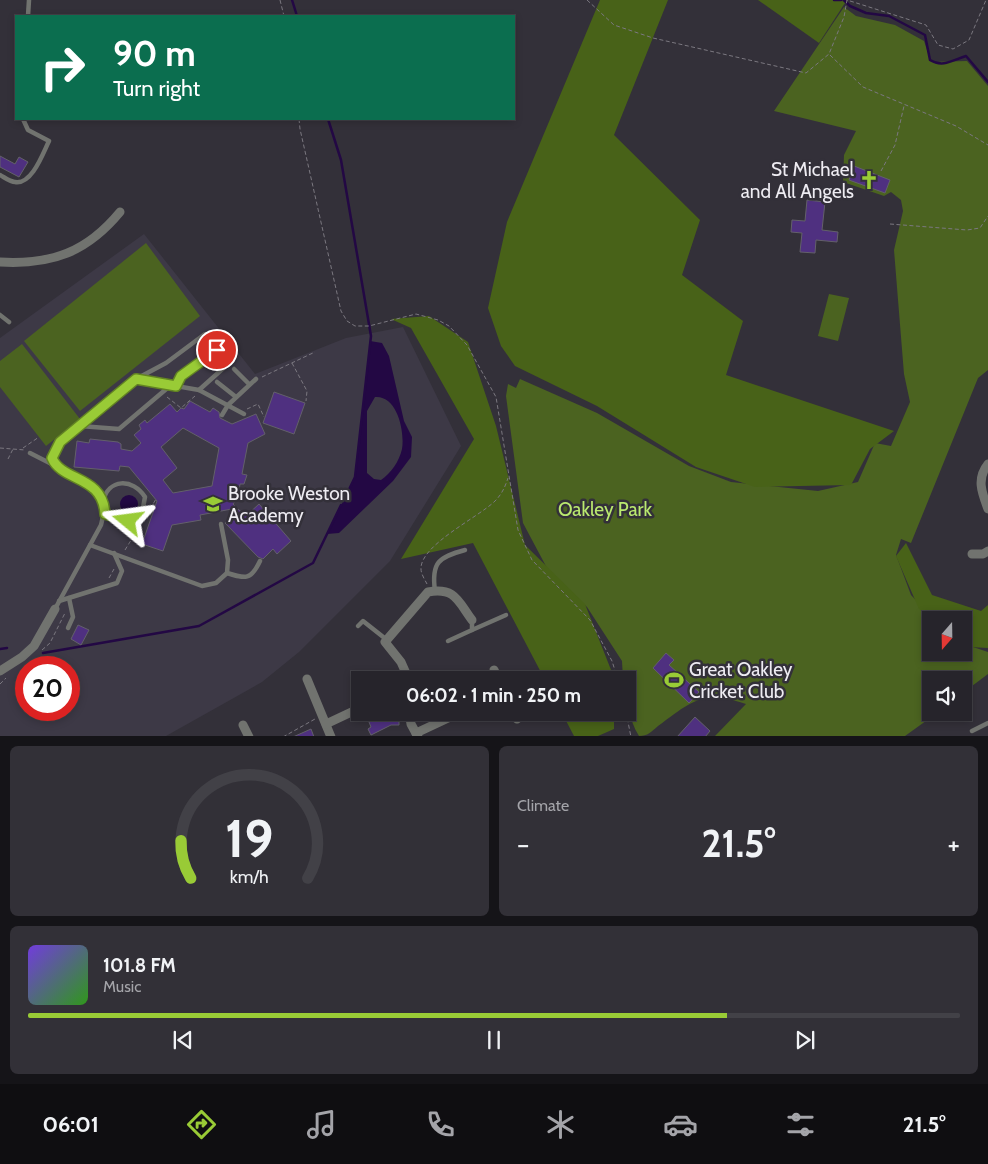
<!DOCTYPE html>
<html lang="en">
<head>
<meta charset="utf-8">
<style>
  :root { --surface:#26242b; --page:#323037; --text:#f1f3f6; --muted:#a4a4a9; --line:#424147; --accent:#99cb36 }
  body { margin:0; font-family:Cabin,sans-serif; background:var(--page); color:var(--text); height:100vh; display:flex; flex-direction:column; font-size:19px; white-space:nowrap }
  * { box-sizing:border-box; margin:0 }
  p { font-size:16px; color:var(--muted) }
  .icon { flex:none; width:28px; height:28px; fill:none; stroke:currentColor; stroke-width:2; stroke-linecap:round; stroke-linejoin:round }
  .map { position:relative; height:736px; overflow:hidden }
  .panel { display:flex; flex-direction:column; gap:10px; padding:10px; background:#151418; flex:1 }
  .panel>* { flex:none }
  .top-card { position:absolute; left:15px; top:15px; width:500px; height:105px; border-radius:0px; box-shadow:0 2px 8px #0003,0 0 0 1px var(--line); background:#0b6e4f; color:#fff; overflow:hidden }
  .needle { width:32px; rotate:200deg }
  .buttons { position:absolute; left:922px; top:611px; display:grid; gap:10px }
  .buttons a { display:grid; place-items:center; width:50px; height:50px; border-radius:0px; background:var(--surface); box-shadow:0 2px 8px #0003,0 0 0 1px var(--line); font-size:25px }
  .speed { position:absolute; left:15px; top:656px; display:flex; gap:10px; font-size:25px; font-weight:700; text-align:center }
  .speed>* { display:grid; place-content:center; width:65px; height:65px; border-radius:50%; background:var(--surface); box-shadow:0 2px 8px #0003,0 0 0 1px var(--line); line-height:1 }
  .speed .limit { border:8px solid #d22; background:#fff; color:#111 }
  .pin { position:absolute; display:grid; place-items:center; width:42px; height:42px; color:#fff; margin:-21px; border:2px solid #fff; border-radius:50%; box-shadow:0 1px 5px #0007 }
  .me { position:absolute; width:55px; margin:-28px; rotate:286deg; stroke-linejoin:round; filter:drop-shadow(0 0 4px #0008) }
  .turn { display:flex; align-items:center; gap:18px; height:105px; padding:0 15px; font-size:22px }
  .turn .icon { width:65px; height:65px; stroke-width:2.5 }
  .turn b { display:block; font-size:35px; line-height:42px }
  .big { font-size:38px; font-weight:700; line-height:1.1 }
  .panel .widget { flex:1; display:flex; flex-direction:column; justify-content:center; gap:8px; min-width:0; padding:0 18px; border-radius:8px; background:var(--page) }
  .panel .dial { align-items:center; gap:0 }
  .dial svg { height:130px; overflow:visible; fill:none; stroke:var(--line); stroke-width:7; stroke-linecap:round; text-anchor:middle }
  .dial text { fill:var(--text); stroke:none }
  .song { display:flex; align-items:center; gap:15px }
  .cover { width:60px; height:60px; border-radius:8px; background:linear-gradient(135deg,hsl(260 70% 55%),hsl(110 70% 35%)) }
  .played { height:5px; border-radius:2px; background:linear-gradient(90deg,var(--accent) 75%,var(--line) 75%) }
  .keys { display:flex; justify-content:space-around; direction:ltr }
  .heat { display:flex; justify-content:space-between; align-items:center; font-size:28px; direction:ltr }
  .panel .tiles { flex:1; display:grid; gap:10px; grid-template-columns:1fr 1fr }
  .widget:last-child { grid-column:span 2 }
  .trip { position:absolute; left:351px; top:671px; width:285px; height:50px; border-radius:0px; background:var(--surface); box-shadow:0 2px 8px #0003,0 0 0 1px var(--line); font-weight:700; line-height:50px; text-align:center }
  .tab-bar { display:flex; height:80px; justify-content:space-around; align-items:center; background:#0f0e11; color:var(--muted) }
  .tab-bar .icon { width:35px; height:35px }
  .tab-bar .on { color:var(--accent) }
  .tab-bar b { font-size:22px; color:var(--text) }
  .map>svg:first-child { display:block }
  .built { fill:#3d3946; fill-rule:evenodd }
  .green { fill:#4b6320 }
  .forest { fill:#486218 }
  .water { fill:#230844; fill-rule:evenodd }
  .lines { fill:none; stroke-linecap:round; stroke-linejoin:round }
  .stream { stroke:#230844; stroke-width:2.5 }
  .building { fill:#4f3080; stroke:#63606a; fill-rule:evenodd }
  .path { stroke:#7b7880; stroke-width:1; stroke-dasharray:4 2.5; stroke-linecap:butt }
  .lane { stroke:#71736f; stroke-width:4.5 }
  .street { stroke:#71736f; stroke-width:9 }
  .route-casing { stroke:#638423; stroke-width:12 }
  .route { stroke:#99cb36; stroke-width:9 }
  .labels { text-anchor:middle; stroke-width:5; stroke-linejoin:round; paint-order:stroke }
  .poi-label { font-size:19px; fill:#eeecf2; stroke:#333039; text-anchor:start }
  .park-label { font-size:19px; fill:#bae96f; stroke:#333039 }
</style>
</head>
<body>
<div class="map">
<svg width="988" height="737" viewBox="0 0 988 737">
  <rect width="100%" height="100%" fill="#333039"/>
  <path class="built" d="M144 234 255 374 346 338 403 327 461 446 390 561 299 652 262 682 166 736H0V338ZM26 668H69V710H26Z"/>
  <g class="green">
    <path d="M844 7 856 16 895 25 924 41 931 62 967 61 988 86V370L978 378 911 543 901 539 896 555 911 595 935 620H931V652H964V644L988 652V674L964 692V680H931V712L937 713 905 736H715L746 704C703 689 692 701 658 726 651 732 648 736 639 736 628 719 628 700 628 680H623L622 661 587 607 548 570 523 523 506 396 508 384 516 388 520 379 597 413 689 466 731 482 818 491 858 482 875 443 891 446 910 402 904 374 894 250 903 211 901 200 891 192 884 196 843 182 844 155 856 131 774 111Z"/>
    <polygon points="146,243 200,316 80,411 24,341"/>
    <polygon points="829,294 849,298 838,341 818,336"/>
    <polygon points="22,344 80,419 46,446 0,387 0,361"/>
  </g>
  <g class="forest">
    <polygon points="600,0 668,0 614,135 700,220 682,275 743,321 726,375 894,431 870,449 851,485 755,487 696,467 597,406 515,366 501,346 488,308 507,222"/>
    <polygon points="758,0 841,0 845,3 819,43"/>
    <polygon points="429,316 468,342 496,426 525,545 585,604 615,680 545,680 473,543 401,559 474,439 411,328 391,319"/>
    <polygon points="906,543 932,595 981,611 988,605 988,648 970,647 964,642 964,620 934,620 919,609 896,556"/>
    <polygon points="562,713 614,713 614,729 598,736 574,736"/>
  </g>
  <g class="water">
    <path d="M370 341 382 343 389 356 404 421 412 437 411 457 393 481 339 533 327 534 355 477ZM375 397C397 395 405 431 402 449 399 462 391 473 381 480L374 479 367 473V411Z"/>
    <circle cx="129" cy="504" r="9"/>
  </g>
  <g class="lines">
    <g class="stream">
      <polyline points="292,0 297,16"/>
      <polyline points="834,0 841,0"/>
      <path d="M844 0 850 6 866 13 889 16 925 35 930 60C943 68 953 60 966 56L988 82"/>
      <polyline points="328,119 341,160 371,336 355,477 344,500"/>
      <polyline points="0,649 7,648"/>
      <polyline points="43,653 199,626 313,563 341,505"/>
    </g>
  </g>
  <g class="building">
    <polygon points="0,156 15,164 19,157 28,162 19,177 0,167"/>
    <polygon points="854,166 890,180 885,193 849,180"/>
    <polygon points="807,200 825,202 822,230 838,232 837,242 816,240 815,253 800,252 802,233 791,232 792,220 805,221"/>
    <polygon points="274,392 305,403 294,434 263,423"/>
    <path d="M190 401 210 412 213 408 219 412 220 418 232 424 256 414 265 434 248 443 242 474 247 475 244 484H240L238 497 233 504 237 508 200 515 201 520 172 525 163 551 142 544 157 501 129 467 120 466 119 471 74 467 77 441 89 443 90 439 118 442 121 444V449L132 451 141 443 134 435 141 429 139 425 145 420 147 423 170 404 177 412 181 408 184 409ZM183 428 219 448 212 486 173 493 163 480 177 468 161 447Z"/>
    <polygon points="259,504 291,541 277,554 273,549 263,559 258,557 225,523 238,509 246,516"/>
    <polygon points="78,625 89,630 81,645 71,639"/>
    <polygon points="666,653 674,660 669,665 699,692 689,703 653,668"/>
    <polygon points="399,715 399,725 391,725 371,735 368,729 371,727 369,722 382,716"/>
    <polygon points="695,717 710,731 705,737 677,737"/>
    <polygon points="311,729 314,737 293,737"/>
  </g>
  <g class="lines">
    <g class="path">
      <polyline points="280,0 284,16"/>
      <polyline points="587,0 614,25 653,38 806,73 829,54 844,17 847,0 926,25 938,45 953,49 969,40 986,0"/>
      <polyline points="830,55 863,87 956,126 988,145"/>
      <polyline points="299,119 300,129 341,311 347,321 355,326 369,326 416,314 438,320 449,326 467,345 496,397 518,530 532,560 590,620 612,661 618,680"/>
      <polyline points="881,171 895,145 904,106"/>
      <polyline points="890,224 967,230 980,228 988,216"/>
      <polyline points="292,363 307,391 306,401"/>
      <polyline points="262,377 315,352"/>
      <polyline points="167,397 181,408 195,396"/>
      <polyline points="247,409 258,404 264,417"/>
      <polyline points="0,448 25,450"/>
      <polyline points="23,448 39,437"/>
      <polyline points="8,459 13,449"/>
      <polyline points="150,509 156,499"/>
      <polyline points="125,550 144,519"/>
      <polyline points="109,578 114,569"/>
      <path d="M427 584C425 580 421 574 421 569 420 545 479 517 495 501 502 494 505 487 508 478"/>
      <polyline points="42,650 50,643 65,613"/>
      <polyline points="0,684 6,678"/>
      <polyline points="626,712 631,737"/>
      <polyline points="283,737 315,719"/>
      <polyline points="611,737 621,737"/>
    </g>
    <g class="lane">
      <polyline points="28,16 29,0"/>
      <path d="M0 175C4 177 10 182 15 182 32 185 43 153 49 141L28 130 23 119"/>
      <polyline points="0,315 9,322"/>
      <polyline points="234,369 249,384"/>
      <polyline points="217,382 236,397"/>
      <polyline points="177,386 181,376 217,350"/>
      <polyline points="199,390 244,414"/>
      <polyline points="222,415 228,405 256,379"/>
      <polyline points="80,426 119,429 171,385"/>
      <polyline points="30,453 83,480 102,499 105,508 101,525 55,609"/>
      <polyline points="55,465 52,458 60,442 136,379 166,363 205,334 228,364 199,390 136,379"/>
      <path d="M103 502C108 478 133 478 145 497L142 513C128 523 120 520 105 515"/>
      <polyline points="90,545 202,586 216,583 227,573 228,560 221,524"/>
      <path d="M227 573C246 579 251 580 260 561"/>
      <path d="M435 591C431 562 439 557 465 550"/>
      <polyline points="59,601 117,583 122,571 114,553"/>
      <polyline points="358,626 363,621 387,640"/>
      <polyline points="68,628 73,617 69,598"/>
      <polyline points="472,630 506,615"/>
      <polyline points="448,641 472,630 472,620"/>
      <polyline points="972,731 988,723"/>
    </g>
    <g class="street">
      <path d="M0 262C52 265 87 252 120 212"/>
      <path d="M988 464C976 479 982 493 988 509"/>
      <polyline points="972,554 983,554 988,551"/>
      <polyline points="494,670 499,680"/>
      <polyline points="0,671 22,657 34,646 55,609"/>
      <polyline points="307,679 331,737"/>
      <path d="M409 680 401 662 385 642 428 592C455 587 458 601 472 620"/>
      <polyline points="409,712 411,724 418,737"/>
      <polyline points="514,712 517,719"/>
      <polyline points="326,724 360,708"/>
      <polyline points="243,725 249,737"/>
      <polyline points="416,733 461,712"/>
    </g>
  </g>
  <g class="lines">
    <g class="route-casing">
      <path id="route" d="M128 521 105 514C103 475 62 482 52 458L60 442 136 379 176 386 181 376 217 350"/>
    </g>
    <use href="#route" class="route"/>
  </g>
  <defs>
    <g id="church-bare" transform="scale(1.5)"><path d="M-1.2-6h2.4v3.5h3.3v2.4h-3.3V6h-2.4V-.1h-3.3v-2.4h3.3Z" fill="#99cb36" stroke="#333039" stroke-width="2.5" paint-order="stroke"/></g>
    <g id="school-bare" transform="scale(1.5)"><path d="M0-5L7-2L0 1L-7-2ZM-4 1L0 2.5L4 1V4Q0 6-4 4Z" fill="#99cb36" stroke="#333039" stroke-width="2.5" paint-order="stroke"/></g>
    <g id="stadium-bare" transform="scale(1.5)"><path d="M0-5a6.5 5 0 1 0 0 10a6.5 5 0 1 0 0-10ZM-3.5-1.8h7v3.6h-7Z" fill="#99cb36" stroke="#333039" stroke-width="2.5" paint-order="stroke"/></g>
  </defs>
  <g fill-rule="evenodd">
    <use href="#church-bare" x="869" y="180"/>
    <use href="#school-bare" x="213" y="504"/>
    <use href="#stadium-bare" x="674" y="680"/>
  </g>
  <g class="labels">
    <g class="poi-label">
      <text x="854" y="176" text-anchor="end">St Michael<tspan x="854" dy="22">and All Angels</tspan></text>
      <text x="228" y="500">Brooke Weston<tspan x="228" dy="22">Academy</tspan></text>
      <text x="689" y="676">Great Oakley<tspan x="689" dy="22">Cricket Club</tspan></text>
    </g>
    <g class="park-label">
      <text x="605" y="516">Oakley Park</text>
    </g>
  </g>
</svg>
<div class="buttons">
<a><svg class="needle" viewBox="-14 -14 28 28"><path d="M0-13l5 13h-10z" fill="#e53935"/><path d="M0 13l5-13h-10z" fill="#a4a4a9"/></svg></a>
<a><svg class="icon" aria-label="sound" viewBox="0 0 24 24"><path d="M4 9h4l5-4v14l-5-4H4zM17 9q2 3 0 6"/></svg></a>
</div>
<div class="speed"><div class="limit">20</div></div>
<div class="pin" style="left:217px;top:350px;background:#d93025"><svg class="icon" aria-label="arrive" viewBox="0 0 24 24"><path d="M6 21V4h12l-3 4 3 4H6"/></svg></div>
<svg class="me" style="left:128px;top:521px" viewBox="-20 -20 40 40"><path d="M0-17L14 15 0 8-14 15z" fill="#99cb36" stroke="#fff" stroke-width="4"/></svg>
<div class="trip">06:02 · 1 min · 250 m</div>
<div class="top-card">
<div class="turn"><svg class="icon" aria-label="right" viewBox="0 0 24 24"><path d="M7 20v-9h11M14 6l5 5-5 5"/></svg><div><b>90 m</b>Turn right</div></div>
</div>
</div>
<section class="panel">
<div class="tiles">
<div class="widget dial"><svg viewBox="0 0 100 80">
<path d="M14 69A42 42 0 1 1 86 69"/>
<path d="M14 69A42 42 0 0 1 8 46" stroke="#99cb36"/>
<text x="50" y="56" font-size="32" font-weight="700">19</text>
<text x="50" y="72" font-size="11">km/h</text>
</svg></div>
<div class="widget"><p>Climate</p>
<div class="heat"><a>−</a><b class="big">21.5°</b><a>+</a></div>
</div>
<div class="widget">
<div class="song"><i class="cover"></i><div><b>101.8 FM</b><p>Music</p></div></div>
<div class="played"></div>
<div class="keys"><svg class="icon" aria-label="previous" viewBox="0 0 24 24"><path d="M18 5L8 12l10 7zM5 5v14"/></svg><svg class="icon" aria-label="pause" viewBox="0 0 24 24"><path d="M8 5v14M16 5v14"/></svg><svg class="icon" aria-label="next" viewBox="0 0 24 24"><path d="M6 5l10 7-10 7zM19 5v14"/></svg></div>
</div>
</div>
</section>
<nav class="tab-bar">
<b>06:01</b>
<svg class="icon on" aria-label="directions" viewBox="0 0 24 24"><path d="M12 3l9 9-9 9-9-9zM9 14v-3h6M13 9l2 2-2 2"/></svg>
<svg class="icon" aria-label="music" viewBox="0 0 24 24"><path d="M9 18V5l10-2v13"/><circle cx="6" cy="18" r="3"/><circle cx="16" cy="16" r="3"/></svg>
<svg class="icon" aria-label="phone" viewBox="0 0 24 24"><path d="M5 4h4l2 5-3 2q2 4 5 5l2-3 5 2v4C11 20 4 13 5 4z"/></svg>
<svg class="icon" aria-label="climate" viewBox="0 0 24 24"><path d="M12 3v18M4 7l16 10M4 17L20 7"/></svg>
<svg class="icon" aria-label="car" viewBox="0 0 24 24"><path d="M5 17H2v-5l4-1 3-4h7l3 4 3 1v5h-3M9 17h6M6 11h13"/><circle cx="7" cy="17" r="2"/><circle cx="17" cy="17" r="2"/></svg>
<svg class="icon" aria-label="filters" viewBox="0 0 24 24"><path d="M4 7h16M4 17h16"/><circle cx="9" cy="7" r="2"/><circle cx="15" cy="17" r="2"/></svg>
<b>21.5°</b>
</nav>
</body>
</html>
